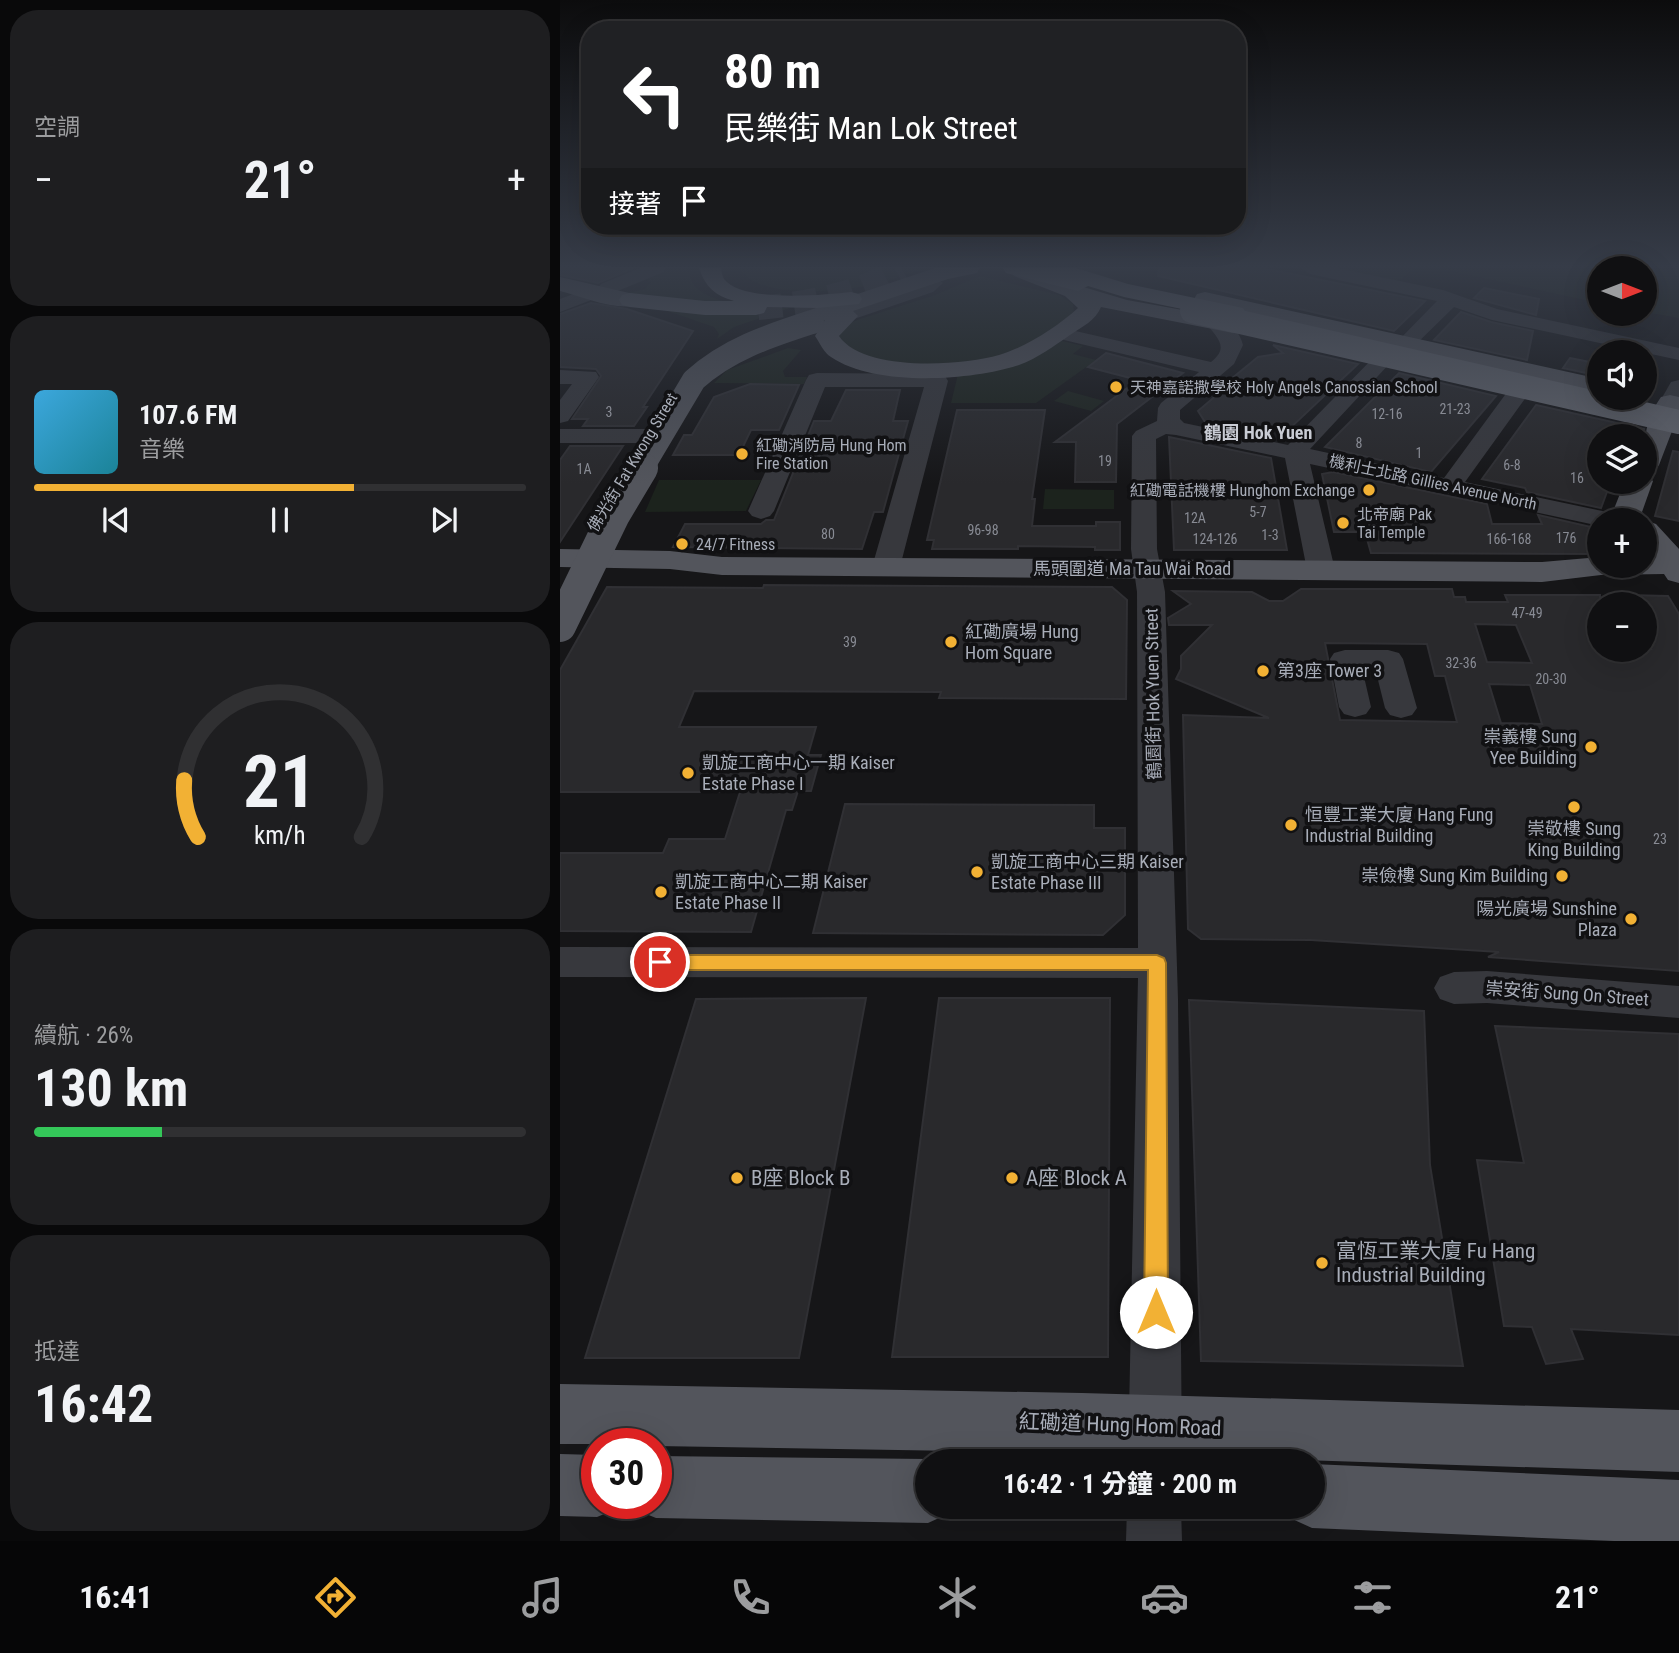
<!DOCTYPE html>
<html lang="zh-TW">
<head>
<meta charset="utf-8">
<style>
  :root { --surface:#101012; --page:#1e1e20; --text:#f1f3f6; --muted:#9c9d9f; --line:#303032; --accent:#f2b134 }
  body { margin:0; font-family:"Roboto Condensed","Noto Sans TC",sans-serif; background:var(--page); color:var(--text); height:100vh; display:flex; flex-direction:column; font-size:26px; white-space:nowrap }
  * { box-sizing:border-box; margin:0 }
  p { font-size:23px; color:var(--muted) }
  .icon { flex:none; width:38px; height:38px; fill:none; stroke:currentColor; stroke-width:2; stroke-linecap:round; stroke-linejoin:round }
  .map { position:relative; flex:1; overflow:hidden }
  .panel { display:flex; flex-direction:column; gap:10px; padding:10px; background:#09090a; width:560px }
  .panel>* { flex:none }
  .banner { position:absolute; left:21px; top:21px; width:665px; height:214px; border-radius:28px; box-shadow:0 7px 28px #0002,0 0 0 2px var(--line); background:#202124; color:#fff; overflow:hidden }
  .needle { width:46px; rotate:90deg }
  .buttons { position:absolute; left:1027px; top:256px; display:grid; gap:14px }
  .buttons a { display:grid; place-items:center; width:70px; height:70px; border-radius:50%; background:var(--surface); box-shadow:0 7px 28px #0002,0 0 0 2px var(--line); font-size:35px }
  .speed { position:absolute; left:21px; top:1428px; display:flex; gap:14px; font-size:35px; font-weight:700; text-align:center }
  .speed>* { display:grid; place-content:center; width:91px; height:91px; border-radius:50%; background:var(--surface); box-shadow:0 7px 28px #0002,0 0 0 2px var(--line); line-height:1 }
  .speed .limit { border:10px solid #d22; background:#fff; color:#111 }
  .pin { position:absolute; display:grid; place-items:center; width:60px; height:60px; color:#fff; margin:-30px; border:4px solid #fff; border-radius:50%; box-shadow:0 2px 7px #0007 }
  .me { position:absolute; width:77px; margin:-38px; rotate:0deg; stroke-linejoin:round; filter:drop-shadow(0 0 5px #0008) }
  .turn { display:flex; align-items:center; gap:24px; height:147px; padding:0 28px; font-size:32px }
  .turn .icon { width:91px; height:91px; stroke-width:2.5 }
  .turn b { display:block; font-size:49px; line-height:60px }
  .then { display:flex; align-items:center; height:66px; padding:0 28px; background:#0003; gap:14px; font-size:26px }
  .big { font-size:52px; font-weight:700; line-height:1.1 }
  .panel .card { flex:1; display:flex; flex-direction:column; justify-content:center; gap:10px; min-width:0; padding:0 24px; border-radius:28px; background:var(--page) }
  .panel .dial { align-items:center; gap:0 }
  .dial svg { height:182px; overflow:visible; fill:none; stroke:var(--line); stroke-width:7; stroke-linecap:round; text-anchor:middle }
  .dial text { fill:var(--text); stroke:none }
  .song { display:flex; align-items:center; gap:21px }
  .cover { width:84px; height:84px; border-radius:10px; background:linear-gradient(135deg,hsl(200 70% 55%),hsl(190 70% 35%)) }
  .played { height:7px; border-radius:4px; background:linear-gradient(90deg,var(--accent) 65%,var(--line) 65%) }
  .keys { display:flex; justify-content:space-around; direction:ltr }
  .heat { display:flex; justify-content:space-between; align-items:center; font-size:38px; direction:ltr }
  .charge { height:10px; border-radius:5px; background:linear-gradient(90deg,#34c759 26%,var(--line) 0) }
  .trip { position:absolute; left:355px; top:1449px; width:410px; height:70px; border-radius:35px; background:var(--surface); box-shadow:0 7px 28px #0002,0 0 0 2px var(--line); font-weight:700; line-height:70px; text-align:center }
  .tab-bar { display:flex; height:112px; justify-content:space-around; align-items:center; background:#060607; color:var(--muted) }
  .tab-bar .icon { width:49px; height:49px }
  .tab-bar .active { color:var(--accent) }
  .tab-bar b { font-size:32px; color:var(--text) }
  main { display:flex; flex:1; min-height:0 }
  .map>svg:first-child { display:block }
  .green { fill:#1c231d }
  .building { fill:#29292c; stroke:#303034; stroke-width:2; fill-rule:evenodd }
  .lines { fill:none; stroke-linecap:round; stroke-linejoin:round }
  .highway-tunnel { stroke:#333438; stroke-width:24; stroke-dasharray:24 12; stroke-linecap:butt }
  .minor { fill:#37383d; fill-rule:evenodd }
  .major { fill:#53555c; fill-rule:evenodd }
  .highway { fill:#63666e; fill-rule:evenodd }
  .major-bridge-far1 { stroke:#53555c; stroke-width:24 }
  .major-bridge { stroke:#53555c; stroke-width:32 }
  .highway-bridge { stroke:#63666e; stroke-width:24 }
  .route { fill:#f2b134; stroke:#9d7322; stroke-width:2 }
  .poi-dot { fill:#f2b134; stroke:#111113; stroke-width:2.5 }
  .labels { text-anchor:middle; stroke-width:7; stroke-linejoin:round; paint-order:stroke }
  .number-label { font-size:14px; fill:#888b94 }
  .far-poi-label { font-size:16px; fill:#a8adb8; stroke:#111113; text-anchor:start }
  .far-street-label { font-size:16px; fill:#a8adb8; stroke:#111113 }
  .far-quarter-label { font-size:18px; font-weight:bold; fill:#c9ccd4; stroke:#111113 }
  .street-label { font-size:18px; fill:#a8adb8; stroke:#111113 }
  .poi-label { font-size:18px; fill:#a8adb8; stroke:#111113; text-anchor:start }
  .near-poi-label { font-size:21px; fill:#a8adb8; stroke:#111113; text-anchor:start }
  .near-street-label { font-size:21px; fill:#a8adb8; stroke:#111113 }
</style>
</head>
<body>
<main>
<section class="panel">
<div class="card"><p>空調</p>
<div class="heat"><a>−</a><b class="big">21°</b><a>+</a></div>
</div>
<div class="card">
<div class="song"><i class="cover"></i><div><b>107.6 FM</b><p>音樂</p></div></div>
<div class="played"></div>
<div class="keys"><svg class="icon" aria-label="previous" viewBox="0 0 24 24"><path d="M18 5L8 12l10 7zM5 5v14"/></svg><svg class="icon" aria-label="pause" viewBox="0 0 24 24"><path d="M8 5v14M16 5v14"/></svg><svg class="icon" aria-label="next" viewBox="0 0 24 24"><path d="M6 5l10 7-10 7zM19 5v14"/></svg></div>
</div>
<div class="card dial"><svg viewBox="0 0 100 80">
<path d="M14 69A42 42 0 1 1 86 69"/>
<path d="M14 69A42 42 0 0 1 8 44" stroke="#f2b134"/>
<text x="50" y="56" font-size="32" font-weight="700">21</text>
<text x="50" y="72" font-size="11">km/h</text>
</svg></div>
<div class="card"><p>續航 · 26%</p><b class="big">130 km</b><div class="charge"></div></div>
<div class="card"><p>抵達</p><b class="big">16:42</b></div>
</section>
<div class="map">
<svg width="1119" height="1541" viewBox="0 0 1119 1541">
  <rect width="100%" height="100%" fill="#161618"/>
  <g class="green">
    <path d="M115 268H130C126 293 159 300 178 305L137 304 68 293 85 289 91 282 87 279Z"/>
    <path d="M180 268H365C351 273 337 278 324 282 292 291 197 302 180 268Z"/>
    <polygon points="773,268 855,268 839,281"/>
    <polygon points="878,268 1039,268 1039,303"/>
    <polygon points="1085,268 1119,268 1119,318 1085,312"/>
    <path d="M420 276 499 295 513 304 514 314C491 329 466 349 439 357 409 365 328 370 301 356 293 352 286 345 279 340L280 334 290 323 300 319 375 295Z"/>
    <polygon points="93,306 230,308 174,327 157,339 159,334 154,327"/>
    <polygon points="498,340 523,346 513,354 536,360 476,403 391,403 398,374"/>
    <polygon points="228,348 241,350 223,371 225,377 247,377 244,384 154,383 167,370"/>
    <polygon points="508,391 544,401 531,411 494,401"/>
    <polygon points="99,480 201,480 186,511 85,512"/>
    <polygon points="485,489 554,490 554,509 483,509"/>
  </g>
  <g class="building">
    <polygon points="0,268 73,268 38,283 0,275"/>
    <polygon points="599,268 702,268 865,301 834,331 598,276"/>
    <polygon points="924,288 979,299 976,315 914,298"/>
    <polygon points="31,303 67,309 133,331 83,407 87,407 74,426 23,426 28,419 12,419 41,376 36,369 0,367 0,314"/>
    <polygon points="901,312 931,322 973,331 967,360 874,340"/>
    <polygon points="713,345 798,364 725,433 706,428 708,438 647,425 638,411 658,394 654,393 698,357 723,353"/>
    <polygon points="546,353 623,373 557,424 556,482 515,482 516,442 495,442 578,380 528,367"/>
    <polygon points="1010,358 1040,364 1040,376 1003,368"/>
    <polygon points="839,373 936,396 871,472 765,447"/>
    <polygon points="190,384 239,385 219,430 191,430 179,455 113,455 124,435 132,435 154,397"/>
    <polygon points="286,390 340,390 333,421 348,421 323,512 314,512 302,549 113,547 125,524 201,524 206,520 214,520 254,421 271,421"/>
    <polygon points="976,405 1084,429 1083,436 1040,436 1040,481 1051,481 1041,508 967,492 965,488 922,479"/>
    <polygon points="397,410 485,410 472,499 475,499 472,526 536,526 536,522 560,522 560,550 535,550 535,547 458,546 458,549 372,549 374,540 367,540"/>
    <polygon points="609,437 711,458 727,550 614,550"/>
    <polygon points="10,446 63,446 0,542 0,460"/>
    <polygon points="1113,451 1119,452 1119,521 1095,516"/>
    <polygon points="773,472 927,504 932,524 982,524 978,515 1040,529 1040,554 811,553 805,532 774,532 762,474"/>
    <polygon points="204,585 552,587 567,600 566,699 379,698 381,692 134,691 119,727 256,727 248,755 261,755 251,791 238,791 232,810 226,810 191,932 0,931 0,853 103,853 109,839 165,839 180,792 0,792 0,670 47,587 203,588"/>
    <path d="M741 589H892L894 597H905L906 602H948L945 595H1040V649H1091L1089 645H1093L1085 629V604H1071L1067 595 1108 596 1119 614V971L928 957 939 952 751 940 641 939 628 929 623 715 709 718 616 679 621 669V656L652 625H609L608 618 631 604 613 591 692 592 709 601H723ZM915 624 956 625 972 663 927 662ZM765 643 867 644 875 676H885L897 722 780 720ZM929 684 970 685 982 724 941 723Z"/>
    <polygon points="285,804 534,805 534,828 565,828 565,915 543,935 253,933"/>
    <polygon points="306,998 239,1358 25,1358 136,999"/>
    <polygon points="379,998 550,998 548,1357 332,1357"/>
    <polygon points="629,1000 864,1011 870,1165 903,1366 641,1361"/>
    <polygon points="935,1026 1119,1034 1119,1335 1011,1329 1023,1359 986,1364 972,1327 944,1326 917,1160 964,1163"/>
  </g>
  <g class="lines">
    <path class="highway-tunnel" d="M198 308C249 303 297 295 341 268"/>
    <g class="minor">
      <polygon points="80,268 106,268 104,272 55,292 48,294 38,288 41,284"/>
      <polygon points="741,268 777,268 883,290 937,309 1119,348 1119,360 932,320 894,307 852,348 838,348 835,344 877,301 750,274"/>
      <polygon points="374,277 383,283 373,292 259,331 245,331 242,327 245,323"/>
      <polygon points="32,287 39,289 42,293 39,297 0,312 0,299"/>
      <path d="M656 317C669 320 680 332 683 345L674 364 620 410V419L624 423 728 445 817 354H831L835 358 831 362 750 449 884 478 953 384H969L972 389 905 482 1047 512 1056 515 1060 520H1040V526L750 464 775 570 771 576 761 578 751 576 747 570 725 458 616 435 606 434 596 439 597 549 605 592 618 999 622 1461H568L578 978 0 977V947L578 948 577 592 571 549 572 436 576 431 597 421 598 408 601 403 639 372 504 340 501 336 504 332 511 330 651 362C670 347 657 338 646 323L649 319Z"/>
      <polygon points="0,370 36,372 39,377 8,421 0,423 0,400 12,384 0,384"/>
      <polygon points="257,373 377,374 385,376 388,381 340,567 336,573 326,575 316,573 312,567 364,387 265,387 214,511 210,516 201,519 192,516 188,511 246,380 249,375"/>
      <polygon points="1119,380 1119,406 1110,410 1102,408 1099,403 1111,382"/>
      <polygon points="0,429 95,429 103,431 107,436 103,441 95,443 0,443"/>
      <polygon points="785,650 828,650 839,653 843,659 857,708 852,715 841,718 830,715 825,708 815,668 802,668 811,707 806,714 795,717 784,714 779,707 770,659 774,653"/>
      <polygon points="927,971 1119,986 1119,1018 927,1003 894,1004 880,999 874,988 880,977 894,972"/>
      <polygon points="567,1507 621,1507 622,1541 566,1541"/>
    </g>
    <g class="major">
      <path d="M375 268H420L417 273 388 279 293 311 298 316 279 336C303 372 401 366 439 355 466 347 497 327 518 308L505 296 454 276 451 271 453 268H474L520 286 567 300 673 319 681 321 685 326 681 331 673 333 541 307C536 320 522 327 510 335 494 346 478 358 459 365 411 381 315 387 271 357 264 353 260 343 255 336L265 320H250L247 315 250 310Z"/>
      <path d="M0 277 78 295 81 300 78 305C55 311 23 297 0 291Z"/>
      <polygon points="645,292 1040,379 1040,395 637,304 634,299 637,294"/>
      <path d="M1110 395 1119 397V413L1099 465 1095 471 1085 473C1085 443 1082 424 1101 397Z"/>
      <polygon points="1085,474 1093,481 1082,512 1087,521 1096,524 1119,549 1119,583 1108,580 1104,574 1041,575 982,582 162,575 110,569 0,567 0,549 110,551 162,557 982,562 1040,557 1040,565 1085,565 1085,555 1091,555 1085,548 1085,520 1056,520 1052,514 1065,481 1085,481"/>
      <polygon points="0,1384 522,1393 1119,1410 1119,1472 522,1453 96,1446 96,1444 0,1444"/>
      <polygon points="0,1454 37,1455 37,1503 61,1503 59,1508 37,1517 0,1516"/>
      <polygon points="96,1456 368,1459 372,1461 368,1461 368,1507 393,1507 390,1513 368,1523 96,1518 74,1509 71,1503 96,1503"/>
      <polygon points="752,1464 1119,1480 1119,1541 1054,1541 752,1528 730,1518 725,1507 752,1507"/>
    </g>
    <g class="highway">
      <path d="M139 268H161C162 272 162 276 164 279 182 303 264 295 291 292L299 294 302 299 299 304 257 308 207 307 204 313 196 315H145L70 307 62 305 59 300 62 295 70 293 145 301H174C155 295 146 288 139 268Z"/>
      <polygon points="443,268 516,268 568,284 683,308 686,313 683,318 675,320 564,297 528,286 518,291 446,273"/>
    </g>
    <path class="major-bridge-far1" d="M81 469 134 380C168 349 209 336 252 322"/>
    <polyline class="major-bridge" points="0,626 54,515 82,468"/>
    <polyline class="highway-bridge" points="632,311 1119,422"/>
  </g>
  <linearGradient id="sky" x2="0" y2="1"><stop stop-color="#0c0c0d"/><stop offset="0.55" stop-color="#363c48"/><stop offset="1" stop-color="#363c48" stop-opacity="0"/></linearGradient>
  <rect width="1119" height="484" fill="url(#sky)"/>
  <polygon class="route" points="100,955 597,955 604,958 606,963 608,1312 604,1320 596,1323 588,1320 584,1312 588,970 100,970 94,968 91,962 94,957"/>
  <g class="poi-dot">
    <circle cx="556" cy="387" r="7"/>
    <circle cx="182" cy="454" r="7"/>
    <circle cx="809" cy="490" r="7"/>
    <circle cx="783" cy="523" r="7"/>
    <circle cx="122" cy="544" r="7"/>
    <circle cx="391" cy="642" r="7"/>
    <circle cx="703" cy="671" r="7"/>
    <circle cx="1031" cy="747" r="7"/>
    <circle cx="128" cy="773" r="7"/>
    <circle cx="1014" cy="807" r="7"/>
    <circle cx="731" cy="825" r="7"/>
    <circle cx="417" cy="872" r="7"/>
    <circle cx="1002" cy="876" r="7"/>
    <circle cx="101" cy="892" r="7"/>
    <circle cx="1071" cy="919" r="7"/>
    <circle cx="177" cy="1178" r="7"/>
    <circle cx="452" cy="1178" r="7"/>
    <circle cx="762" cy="1263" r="7"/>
  </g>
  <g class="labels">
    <g class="number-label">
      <text x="895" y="414">21-23</text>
      <text x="49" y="417">3</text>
      <text x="827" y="419">12-16</text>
      <text x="799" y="448">8</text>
      <text x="859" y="458">1</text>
      <text x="545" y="466">19</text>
      <text x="952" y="470">6-8</text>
      <text x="24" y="474">1A</text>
      <text x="1017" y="483">16</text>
      <text x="698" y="517">5-7</text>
      <text x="635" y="523">12A</text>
      <text x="423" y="535">96-98</text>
      <text x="268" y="539">80</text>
      <text x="710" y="540">1-3</text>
      <text x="1006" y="543">176</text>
      <text x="655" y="544">124-126</text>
      <text x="949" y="544">166-168</text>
      <text x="967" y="618">47-49</text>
      <text x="290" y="647">39</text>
      <text x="901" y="668">32-36</text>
      <text x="991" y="684">20-30</text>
      <text x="1100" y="844">23</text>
    </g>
    <g class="far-poi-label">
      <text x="570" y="393">天神嘉諾撒學校 Holy Angels Canossian School</text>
      <text x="196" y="451">紅磡消防局 Hung Hom<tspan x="196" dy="18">Fire Station</tspan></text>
      <text x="795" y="496" text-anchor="end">紅磡電話機樓 Hunghom Exchange</text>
      <text x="797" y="520">北帝廟 Pak<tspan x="797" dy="18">Tai Temple</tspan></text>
      <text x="136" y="550">24/7 Fitness</text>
    </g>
    <g class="far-street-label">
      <text transform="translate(72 462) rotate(-59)" y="6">佛光街 Fat Kwong Street</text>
      <text transform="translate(873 482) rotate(12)" y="6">機利士北路 Gillies Avenue North</text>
    </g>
    <g class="far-quarter-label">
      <text x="698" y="439">鶴園 Hok Yuen</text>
    </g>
    <g class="street-label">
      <text x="572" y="575">馬頭圍道 Ma Tau Wai Road</text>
      <text transform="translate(593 694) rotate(-91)" y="6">鶴園街 Hok Yuen Street</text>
      <text transform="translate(1007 994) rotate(4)" y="6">崇安街 Sung On Street</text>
    </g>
    <g class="poi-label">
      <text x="405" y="638">紅磡廣場 Hung<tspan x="405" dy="21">Hom Square</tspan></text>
      <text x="717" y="677">第3座 Tower 3</text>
      <text x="1017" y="743" text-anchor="end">崇義樓 Sung<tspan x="1017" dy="21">Yee Building</tspan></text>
      <text x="142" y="769">凱旋工商中心一期 Kaiser<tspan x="142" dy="21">Estate Phase I</tspan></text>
      <text x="745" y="821">恒豐工業大廈 Hang Fung<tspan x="745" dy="21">Industrial Building</tspan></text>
      <text x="1014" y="835" text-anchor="middle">崇敬樓 Sung<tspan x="1014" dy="21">King Building</tspan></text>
      <text x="431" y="868">凱旋工商中心三期 Kaiser<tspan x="431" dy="21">Estate Phase III</tspan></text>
      <text x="988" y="882" text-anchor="end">崇儉樓 Sung Kim Building</text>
      <text x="115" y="888">凱旋工商中心二期 Kaiser<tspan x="115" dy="21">Estate Phase II</tspan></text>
      <text x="1057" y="915" text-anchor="end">陽光廣場 Sunshine<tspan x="1057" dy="21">Plaza</tspan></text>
    </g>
    <g class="near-poi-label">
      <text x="191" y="1185">B座 Block B</text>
      <text x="466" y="1185">A座 Block A</text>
      <text x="776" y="1258">富恆工業大廈 Fu Hang<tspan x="776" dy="24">Industrial Building</tspan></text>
    </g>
    <g class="near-street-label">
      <text transform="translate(560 1425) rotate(2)" y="7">紅磡道 Hung Hom Road</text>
    </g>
  </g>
</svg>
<div class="buttons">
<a><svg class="needle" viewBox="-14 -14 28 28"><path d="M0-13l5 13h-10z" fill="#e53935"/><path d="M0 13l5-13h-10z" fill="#9c9d9f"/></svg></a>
<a><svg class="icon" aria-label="sound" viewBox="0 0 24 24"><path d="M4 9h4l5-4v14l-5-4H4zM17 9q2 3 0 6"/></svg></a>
<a><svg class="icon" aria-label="layers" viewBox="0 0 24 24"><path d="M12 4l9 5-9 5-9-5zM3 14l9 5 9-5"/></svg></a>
<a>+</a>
<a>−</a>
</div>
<div class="speed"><div class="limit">30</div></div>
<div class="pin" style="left:100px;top:962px;background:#d93025"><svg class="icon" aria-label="arrive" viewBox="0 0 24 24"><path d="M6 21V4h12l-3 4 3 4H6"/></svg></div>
<svg class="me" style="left:596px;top:1312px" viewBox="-20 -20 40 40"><circle r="19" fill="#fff"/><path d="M0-13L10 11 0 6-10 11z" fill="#f2b134"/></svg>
<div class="trip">16:42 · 1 分鐘 · 200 m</div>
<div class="banner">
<div class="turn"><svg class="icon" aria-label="left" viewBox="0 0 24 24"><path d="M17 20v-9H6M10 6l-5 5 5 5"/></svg><div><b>80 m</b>民樂街 Man Lok Street</div></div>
<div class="then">接著<svg class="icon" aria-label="arrive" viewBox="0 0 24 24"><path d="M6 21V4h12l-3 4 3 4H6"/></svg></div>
</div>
</div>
</main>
<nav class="tab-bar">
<b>16:41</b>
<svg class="icon active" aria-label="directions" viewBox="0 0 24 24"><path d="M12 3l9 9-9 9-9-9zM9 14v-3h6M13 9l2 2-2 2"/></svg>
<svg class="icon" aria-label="music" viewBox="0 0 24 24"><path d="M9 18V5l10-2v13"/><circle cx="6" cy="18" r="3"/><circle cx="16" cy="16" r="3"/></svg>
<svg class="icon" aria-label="phone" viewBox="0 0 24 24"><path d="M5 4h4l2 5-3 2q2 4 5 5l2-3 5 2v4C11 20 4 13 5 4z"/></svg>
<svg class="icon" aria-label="climate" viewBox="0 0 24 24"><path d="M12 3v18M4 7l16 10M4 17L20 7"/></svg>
<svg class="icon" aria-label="car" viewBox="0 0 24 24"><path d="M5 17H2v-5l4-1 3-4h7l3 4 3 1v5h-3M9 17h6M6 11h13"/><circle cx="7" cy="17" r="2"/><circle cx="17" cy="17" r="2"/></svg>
<svg class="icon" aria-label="filters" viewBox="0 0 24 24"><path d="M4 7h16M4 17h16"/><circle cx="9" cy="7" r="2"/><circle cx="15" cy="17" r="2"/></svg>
<b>21°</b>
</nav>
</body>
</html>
